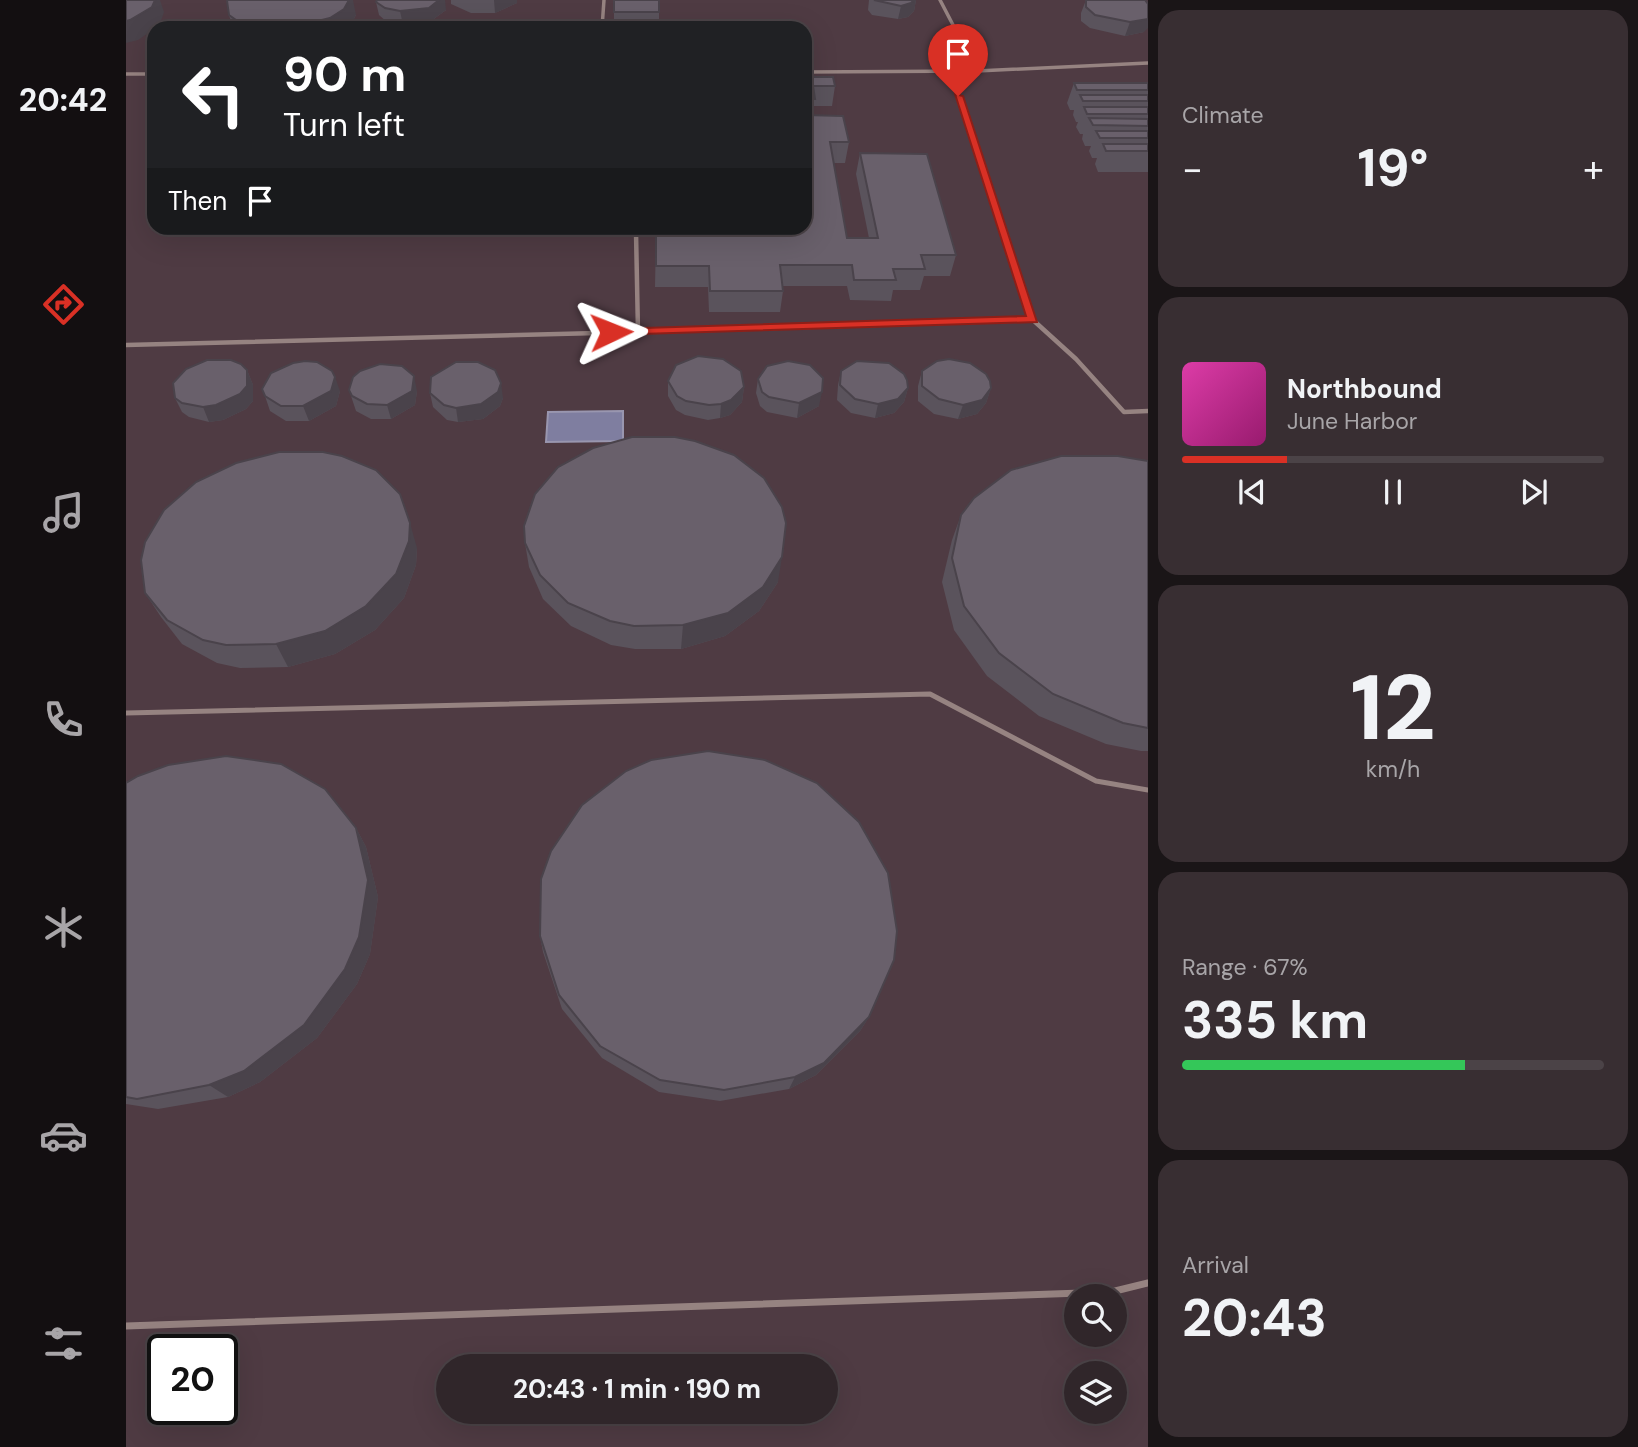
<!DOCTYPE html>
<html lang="en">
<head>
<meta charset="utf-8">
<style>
  :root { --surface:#30262a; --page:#382e32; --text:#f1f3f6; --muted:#a8a5a8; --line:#4b4347; --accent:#d93025 }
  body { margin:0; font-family:"DM Sans",sans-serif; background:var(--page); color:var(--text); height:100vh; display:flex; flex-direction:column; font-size:26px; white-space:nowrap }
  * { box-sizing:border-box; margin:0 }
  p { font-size:23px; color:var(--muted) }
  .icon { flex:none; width:38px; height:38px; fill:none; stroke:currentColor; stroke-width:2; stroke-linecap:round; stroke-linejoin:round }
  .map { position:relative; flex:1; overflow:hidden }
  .drawer { display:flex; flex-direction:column; gap:10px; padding:10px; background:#1a1517; width:490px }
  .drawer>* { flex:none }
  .top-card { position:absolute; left:21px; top:21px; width:665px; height:214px; border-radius:21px; box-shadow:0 7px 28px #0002,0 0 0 2px var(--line); background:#202124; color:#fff; overflow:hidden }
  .fabs { position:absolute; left:938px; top:1284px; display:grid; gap:14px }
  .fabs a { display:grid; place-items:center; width:63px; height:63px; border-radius:50%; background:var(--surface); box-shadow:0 7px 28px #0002,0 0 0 2px var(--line); font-size:35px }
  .speed { position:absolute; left:21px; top:1334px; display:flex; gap:14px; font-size:35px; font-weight:700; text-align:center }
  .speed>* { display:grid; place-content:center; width:91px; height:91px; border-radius:50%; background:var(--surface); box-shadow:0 7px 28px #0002,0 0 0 2px var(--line); line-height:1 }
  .speed .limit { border:4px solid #111; border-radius:10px; background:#fff; color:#111 }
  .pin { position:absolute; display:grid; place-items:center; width:60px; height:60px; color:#fff; margin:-72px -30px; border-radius:50% 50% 50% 0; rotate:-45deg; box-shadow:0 0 7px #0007 }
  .pin .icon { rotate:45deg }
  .me { position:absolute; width:77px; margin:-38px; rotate:88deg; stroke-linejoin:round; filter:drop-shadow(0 0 5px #0008) }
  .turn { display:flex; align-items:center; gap:24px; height:147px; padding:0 21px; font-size:32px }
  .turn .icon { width:91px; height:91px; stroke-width:2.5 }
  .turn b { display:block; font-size:49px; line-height:60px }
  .then { display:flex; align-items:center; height:66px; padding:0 21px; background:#0003; gap:14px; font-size:26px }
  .big { font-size:52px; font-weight:700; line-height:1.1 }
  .drawer .widget { flex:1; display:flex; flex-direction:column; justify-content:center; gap:10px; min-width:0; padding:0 24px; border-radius:21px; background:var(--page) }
  .drawer .dial { align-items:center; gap:0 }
  .dial b { font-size:91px; line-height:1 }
  .song { display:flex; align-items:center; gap:21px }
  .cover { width:84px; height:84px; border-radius:10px; background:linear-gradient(135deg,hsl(320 70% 55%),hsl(320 70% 35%)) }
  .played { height:7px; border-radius:4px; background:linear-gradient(90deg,var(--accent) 25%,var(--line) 25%) }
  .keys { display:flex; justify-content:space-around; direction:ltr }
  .heat { display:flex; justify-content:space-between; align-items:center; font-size:38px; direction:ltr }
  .charge { height:10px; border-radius:5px; background:linear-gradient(90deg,#34c759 67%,var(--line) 0) }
  .trip { position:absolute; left:310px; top:1354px; width:402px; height:70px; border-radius:35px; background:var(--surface); box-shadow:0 7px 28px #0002,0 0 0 2px var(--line); font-weight:700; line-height:70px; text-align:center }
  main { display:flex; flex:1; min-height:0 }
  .dock { display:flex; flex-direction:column; width:126px; justify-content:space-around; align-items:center; background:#130f11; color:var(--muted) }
  .dock .icon { width:49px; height:49px }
  .dock .on { color:var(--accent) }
  .dock b { font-size:32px; color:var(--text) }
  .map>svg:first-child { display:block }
  .built { fill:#4f3b43; fill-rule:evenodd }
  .water { fill:#7f7ea0; stroke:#9996af; stroke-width:2 }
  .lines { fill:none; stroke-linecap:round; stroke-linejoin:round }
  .lane-far3 { stroke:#968381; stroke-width:3.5 }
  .lane-far2 { stroke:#968381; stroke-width:4.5 }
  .lane-far1 { stroke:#968381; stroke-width:5 }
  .lane { stroke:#968381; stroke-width:7 }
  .wall { fill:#5a535c }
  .shaded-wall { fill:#4a434b }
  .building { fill:#69606b; stroke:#4a434b; stroke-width:2 }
  .route { fill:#d93025; stroke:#8d1f18; stroke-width:2 }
</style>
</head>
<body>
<main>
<nav class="dock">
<b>20:42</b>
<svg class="icon on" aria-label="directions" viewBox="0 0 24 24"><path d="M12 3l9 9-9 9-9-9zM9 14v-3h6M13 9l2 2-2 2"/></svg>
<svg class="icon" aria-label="music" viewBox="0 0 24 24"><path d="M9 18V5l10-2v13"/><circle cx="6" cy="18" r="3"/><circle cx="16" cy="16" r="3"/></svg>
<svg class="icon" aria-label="phone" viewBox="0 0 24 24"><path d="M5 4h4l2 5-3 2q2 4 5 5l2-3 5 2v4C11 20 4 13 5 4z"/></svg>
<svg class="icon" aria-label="climate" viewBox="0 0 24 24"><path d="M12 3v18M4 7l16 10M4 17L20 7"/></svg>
<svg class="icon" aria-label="car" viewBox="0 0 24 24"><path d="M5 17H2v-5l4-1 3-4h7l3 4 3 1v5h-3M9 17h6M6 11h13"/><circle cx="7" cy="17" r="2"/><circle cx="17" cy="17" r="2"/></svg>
<svg class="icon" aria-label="filters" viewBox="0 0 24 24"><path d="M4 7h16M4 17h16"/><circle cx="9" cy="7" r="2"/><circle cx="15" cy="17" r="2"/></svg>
</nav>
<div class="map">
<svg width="1022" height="1447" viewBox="0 0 1022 1447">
  <rect width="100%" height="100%" fill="#403338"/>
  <path class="built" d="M0 0H1022V1447H0ZM28 28H679V228H28ZM950 1297H989V1335H950ZM37 1349H96V1409H37ZM322 1367H700V1412H322ZM950 1374H989V1412H950Z"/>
  <polygon class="water" points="497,411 497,441 420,442 422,412"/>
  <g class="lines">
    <g class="lane-far3">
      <polyline points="476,28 478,0"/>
      <polyline points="824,71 878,234"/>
      <polyline points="851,71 1022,63"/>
      <polyline points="679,72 851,71 814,0"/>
      <polyline points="0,74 28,74"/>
      <polyline points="510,228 510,234"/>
    </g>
    <g class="lane-far2">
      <polyline points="907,320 950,359 998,412 1022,411"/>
      <polyline points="512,332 907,320 878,232"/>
      <polyline points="0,345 512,332 510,232"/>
    </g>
    <polyline class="lane-far1" points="0,713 804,694 970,781 1022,790"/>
    <polyline class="lane" points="0,1326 985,1292 1022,1283"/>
  </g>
  <g class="wall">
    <polygon points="325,0 391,0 391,3 369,13 345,13 325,4"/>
    <polygon points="743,0 790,0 788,11 782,17 772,19 746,15 742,10"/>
    <polygon points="960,0 1019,0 1018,32 999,36 964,28 955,21 955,13"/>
    <polygon points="250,2 320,10 305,21 277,25 261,22 253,15"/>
    <polygon points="488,12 533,12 533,26 488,25"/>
    <polygon points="103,15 230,15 223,28 107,28"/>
    <polygon points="679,77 709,86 706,106 688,106 687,115 723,142 719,163 707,163 721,238 743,238 730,174 734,153 830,255 824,276 798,276 794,290 767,290 765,301 724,300 721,286 656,286 657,291 654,312 583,312 582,287 529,287 530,236 570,236 570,228 679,228"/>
    <polygon points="948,83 1022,83 1022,172 972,172 969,164 971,158 966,158 963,151 965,146 959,146 956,139 957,134 954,134 950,127 952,122 950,122 947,115 948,110 944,110 941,103"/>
    <polygon points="121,370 127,385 127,401 120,409 97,420 83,422 63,417 56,412 49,398"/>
    <polygon points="715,371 782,388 778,402 768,413 749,418 725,413 711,400 712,385"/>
    <polygon points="796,371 865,388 860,403 851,414 832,419 808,414 792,401 792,386"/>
    <polygon points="632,379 693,406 671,418 641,412 634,406 630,393"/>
    <polygon points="542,381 618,387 616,402 604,415 594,418 582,420 559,415 550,410 542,396"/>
    <polygon points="223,390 291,391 289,405 265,419 245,419 230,411"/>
    <polygon points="214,391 210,406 183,421 160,421 144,411 139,396"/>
    <polygon points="304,393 377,398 374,406 357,419 332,422 321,420 307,407"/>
    <polygon points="1022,461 1022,751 1015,751 980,744 913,716 861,676 828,630 816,582 826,540 835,515"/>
    <polygon points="399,543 652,582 633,611 599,636 555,649 509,649 485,645 445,626 417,599 403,567"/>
    <polygon points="291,548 290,565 278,598 249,630 209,654 162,667 114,668 91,663 56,644 35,617 19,593"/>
    <polygon points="0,783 230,828 240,847 252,897 244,954 231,984 191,1038 134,1082 102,1097 32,1109 0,1104"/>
    <polygon points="414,936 743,1017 734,1031 690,1075 663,1089 594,1101 533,1092 476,1058 436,1009 417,952"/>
  </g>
  <g class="shaded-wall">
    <polygon points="29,0 34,0 38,12 33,27 28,28 28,29 12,40 0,43 0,21"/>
    <polygon points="223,0 227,0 230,15 223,28 163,28"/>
    <polygon points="313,0 319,0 320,10 305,21 277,25 274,11"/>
    <polygon points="368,0 391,0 391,3 369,13"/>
    <polygon points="788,0 790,0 788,11 782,17 772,19 775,6"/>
    <polygon points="1022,19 1022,28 1018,32 999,36 1004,22"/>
    <polygon points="121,370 127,385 127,401 120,409 97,420 83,422 77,407"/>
    <polygon points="288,376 291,391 289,405 265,419 261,405"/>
    <polygon points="209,377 214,391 210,406 183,421 177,406"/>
    <polygon points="375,383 377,398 374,406 357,419 332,422 330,408"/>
    <polygon points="618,387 616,402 604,415 594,418 595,404"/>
    <polygon points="782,388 778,402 768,413 749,418 752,404"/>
    <polygon points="865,388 860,403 851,414 832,419 837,405"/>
    <polygon points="696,392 693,406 671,418 673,403"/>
    <polygon points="284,523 291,548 290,565 278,598 249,630 209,654 162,667 150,644"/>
    <polygon points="656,557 652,582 633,611 599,636 555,649 557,625"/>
    <polygon points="230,828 240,847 252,897 244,954 231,984 191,1038 134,1082 102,1097 83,1085"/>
    <polygon points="743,1017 734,1031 690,1075 663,1089 669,1077"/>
  </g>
  <g class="building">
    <polygon points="0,0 29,0 26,7 4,20 0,21"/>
    <polygon points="102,0 223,0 218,9 204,18 163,28 130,27 113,22 103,15 101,1"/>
    <polygon points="251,0 313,0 303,8 274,11 259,8 250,2"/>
    <rect x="488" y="0" width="45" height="12"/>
    <polygon points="748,0 788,0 785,3 775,6"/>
    <polygon points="960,0 1019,0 1022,4 1022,19 1004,22 969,15 960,7"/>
    <polygon points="679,77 707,77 709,86 687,86 689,99 679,99"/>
    <polygon points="948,83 1022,83 1022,90 951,90"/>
    <polygon points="954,95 1022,95 1022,101 957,101"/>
    <polygon points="958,107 1022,107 1022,114 961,114"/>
    <polygon points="679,115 717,116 723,142 704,142 721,238 752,238 734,153 801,154 830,255 795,255 799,269 767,269 770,280 728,280 726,265 654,265 657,291 584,291 583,266 530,266 530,236 572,236 572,228 679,228"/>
    <polygon points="963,118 1022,119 1022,126 967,125"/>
    <polygon points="970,131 1022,131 1022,138 974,138"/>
    <polygon points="977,144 1022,144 1022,151 980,151"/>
    <polygon points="572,356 597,359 615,371 618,387 605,400 595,404 583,405 560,401 551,396 542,381 550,365"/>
    <polygon points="823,359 844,363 860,374 864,381 865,388 856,400 837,405 813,399 796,386 796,371 811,361"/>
    <polygon points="81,360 105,360 115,364 121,370 121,386 114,394 90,405 77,407 56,403 49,398 47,383 60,369"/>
    <polygon points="179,361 191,362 206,371 209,377 205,391 177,406 155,406 139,396 136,389 145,373 167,363"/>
    <polygon points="662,361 684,365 697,378 696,392 673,403 643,397 636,392 632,379 641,366"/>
    <polygon points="731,361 763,363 778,374 781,380 782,388 772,399 752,404 729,399 714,385 715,371"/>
    <polygon points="330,362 352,362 369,370 375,383 372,392 355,404 330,408 318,405 304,393 305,377"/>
    <polygon points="254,364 276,366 288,376 286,391 261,405 241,404 226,396 223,390 227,377 234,371"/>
    <polygon points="506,437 549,437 569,441 608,455 638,478 656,507 660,523 656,557 637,587 602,613 557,625 508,626 484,621 442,603 414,575 399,543 398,526 409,494 432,467 467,448"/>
    <polygon points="153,452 197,452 216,456 250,470 274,494 284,523 283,541 270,574 240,606 199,631 150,644 100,645 77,640 41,620 19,593 15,560 19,542 38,510 70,482 110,463"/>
    <polygon points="935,456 992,456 1022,461 1022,728 997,723 927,694 873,653 838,606 826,558 835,515 848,498 885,470"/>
    <polygon points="582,751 639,760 691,783 733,822 762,873 771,931 768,960 743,1017 698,1063 669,1077 598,1090 534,1080 474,1046 433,995 414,936 415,879 425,851 456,805 500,771 525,760"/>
    <polygon points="100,756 155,764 199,789 230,828 242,880 233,937 219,969 178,1025 118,1071 83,1085 11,1099 0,1097 0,783 12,776 42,765"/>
  </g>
  <polygon class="route" points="829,94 837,96 911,322 481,335 479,332 485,329 900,316"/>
</svg>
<div class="fabs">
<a><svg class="icon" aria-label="search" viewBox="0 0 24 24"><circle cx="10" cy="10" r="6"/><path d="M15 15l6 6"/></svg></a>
<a><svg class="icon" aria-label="layers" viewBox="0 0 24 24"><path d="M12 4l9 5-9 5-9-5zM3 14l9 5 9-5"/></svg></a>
</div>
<div class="speed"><div class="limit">20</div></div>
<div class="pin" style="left:832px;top:96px;background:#d93025"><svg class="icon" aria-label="arrive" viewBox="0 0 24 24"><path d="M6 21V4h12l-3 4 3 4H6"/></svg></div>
<svg class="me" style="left:485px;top:332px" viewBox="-20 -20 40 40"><path d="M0-17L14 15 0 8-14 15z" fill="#d93025" stroke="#fff" stroke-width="4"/></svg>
<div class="trip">20:43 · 1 min · 190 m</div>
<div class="top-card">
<div class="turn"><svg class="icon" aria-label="left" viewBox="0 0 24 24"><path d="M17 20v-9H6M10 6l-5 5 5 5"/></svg><div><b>90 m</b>Turn left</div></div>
<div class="then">Then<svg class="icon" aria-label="arrive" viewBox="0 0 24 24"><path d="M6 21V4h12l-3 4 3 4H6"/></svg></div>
</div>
</div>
<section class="drawer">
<div class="widget"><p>Climate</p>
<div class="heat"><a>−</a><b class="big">19°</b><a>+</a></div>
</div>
<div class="widget">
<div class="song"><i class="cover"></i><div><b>Northbound</b><p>June Harbor</p></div></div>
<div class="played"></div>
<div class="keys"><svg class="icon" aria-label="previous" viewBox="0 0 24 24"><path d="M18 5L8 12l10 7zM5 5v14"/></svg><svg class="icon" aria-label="pause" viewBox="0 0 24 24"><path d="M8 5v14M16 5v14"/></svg><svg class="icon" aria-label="next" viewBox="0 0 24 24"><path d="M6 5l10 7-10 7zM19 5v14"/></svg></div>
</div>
<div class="widget dial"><b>12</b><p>km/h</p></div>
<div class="widget"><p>Range · 67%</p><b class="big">335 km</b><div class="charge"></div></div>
<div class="widget"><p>Arrival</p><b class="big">20:43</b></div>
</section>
</main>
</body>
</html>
